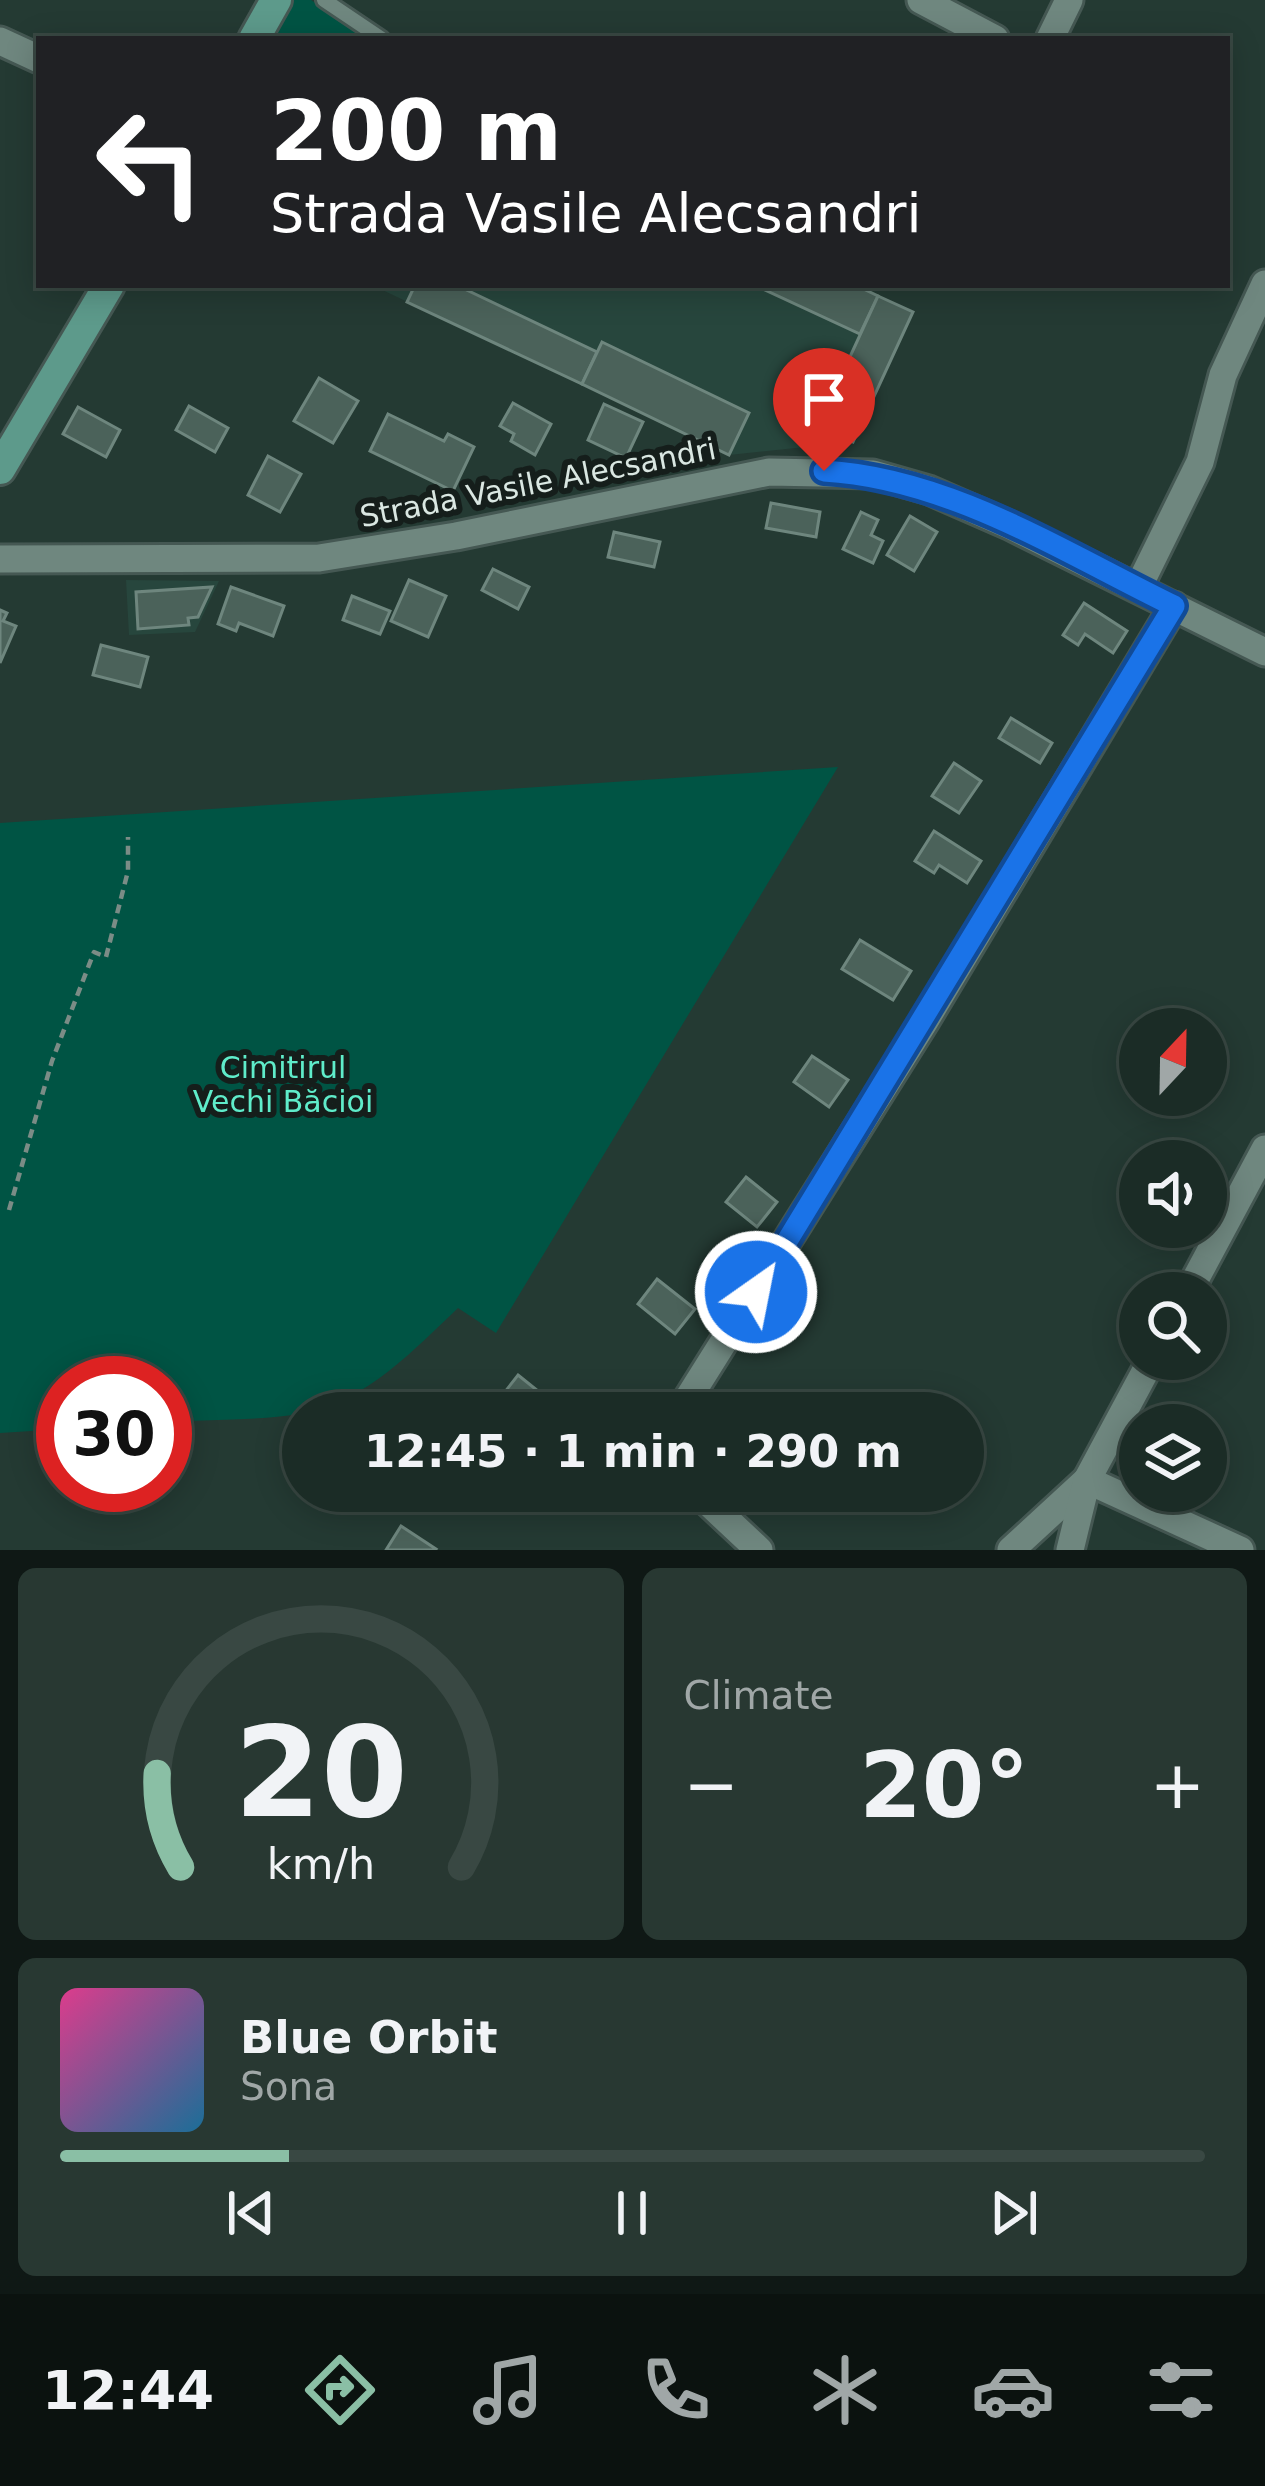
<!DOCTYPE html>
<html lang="en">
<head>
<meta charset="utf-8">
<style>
  :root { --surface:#1b2c26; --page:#283832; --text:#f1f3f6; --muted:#a0a7a7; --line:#394843; --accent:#8abfa5 }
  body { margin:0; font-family:"DejaVu Sans",sans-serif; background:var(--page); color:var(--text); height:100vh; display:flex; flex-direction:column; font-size:45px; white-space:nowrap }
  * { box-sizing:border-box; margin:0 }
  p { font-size:39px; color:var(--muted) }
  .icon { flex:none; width:66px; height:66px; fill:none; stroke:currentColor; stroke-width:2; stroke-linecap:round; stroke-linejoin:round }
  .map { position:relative; height:1550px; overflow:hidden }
  .side { display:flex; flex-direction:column; gap:18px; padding:18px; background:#0f1815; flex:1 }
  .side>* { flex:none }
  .guide { position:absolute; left:36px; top:36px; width:1194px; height:252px; border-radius:0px; box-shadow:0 6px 30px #0003,0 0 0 3px var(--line); background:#202124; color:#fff; overflow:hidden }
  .needle { width:78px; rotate:22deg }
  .controls { position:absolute; left:1119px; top:1008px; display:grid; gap:24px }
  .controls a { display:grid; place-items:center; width:108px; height:108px; border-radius:50%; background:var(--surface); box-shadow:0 6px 30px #0003,0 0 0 3px var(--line); font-size:60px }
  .speed { position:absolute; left:36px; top:1356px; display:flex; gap:24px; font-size:60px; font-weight:700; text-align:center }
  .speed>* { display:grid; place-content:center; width:156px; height:156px; border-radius:50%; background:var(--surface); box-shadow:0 6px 30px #0003,0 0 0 3px var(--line); line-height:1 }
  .speed .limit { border:18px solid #d22; background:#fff; color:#111 }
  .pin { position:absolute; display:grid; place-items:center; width:102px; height:102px; color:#fff; margin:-123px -51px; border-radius:50% 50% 50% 0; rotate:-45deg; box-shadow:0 0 12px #0007 }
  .pin .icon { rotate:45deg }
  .me { position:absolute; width:132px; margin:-66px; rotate:33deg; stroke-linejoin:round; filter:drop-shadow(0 0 9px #0008) }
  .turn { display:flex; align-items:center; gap:42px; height:252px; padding:0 36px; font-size:54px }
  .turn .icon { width:156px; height:156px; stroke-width:2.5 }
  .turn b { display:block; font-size:84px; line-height:102px }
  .big { font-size:90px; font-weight:600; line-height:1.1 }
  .side .widget { flex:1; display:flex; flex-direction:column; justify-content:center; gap:18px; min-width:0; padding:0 42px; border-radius:18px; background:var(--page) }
  .side .dial { align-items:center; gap:0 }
  .dial svg { height:312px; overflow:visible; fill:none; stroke:var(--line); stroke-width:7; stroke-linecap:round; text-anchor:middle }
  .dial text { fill:var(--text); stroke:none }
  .song { display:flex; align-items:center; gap:36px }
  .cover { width:144px; height:144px; border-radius:18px; background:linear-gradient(135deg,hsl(330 70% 55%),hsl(200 70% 35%)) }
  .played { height:12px; border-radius:6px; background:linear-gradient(90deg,var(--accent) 20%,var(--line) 20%) }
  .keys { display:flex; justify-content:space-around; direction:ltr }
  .heat { display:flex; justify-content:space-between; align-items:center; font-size:66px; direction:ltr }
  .side .tiles { flex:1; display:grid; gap:18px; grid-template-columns:1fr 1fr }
  .widget:last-child { grid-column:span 2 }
  .trip { position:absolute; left:282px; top:1392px; width:702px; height:120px; border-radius:60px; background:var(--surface); box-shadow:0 6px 30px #0003,0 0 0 3px var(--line); font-weight:600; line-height:120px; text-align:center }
  .tabs { display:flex; height:192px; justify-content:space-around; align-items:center; background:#0b120f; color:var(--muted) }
  .tabs .icon { width:84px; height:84px }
  .tabs .selected { color:var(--accent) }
  .tabs b { font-size:54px; color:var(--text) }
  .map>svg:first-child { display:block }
  .built { fill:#27463d }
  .green { fill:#005444 }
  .building { fill:#4b625a; stroke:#6e867e; stroke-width:3 }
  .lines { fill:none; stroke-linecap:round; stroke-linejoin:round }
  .lane-casing { stroke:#455853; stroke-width:20 }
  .street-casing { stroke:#455853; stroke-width:33 }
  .secondary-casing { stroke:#455853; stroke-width:36 }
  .path { stroke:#7b8c86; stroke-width:4.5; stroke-dasharray:9 6; stroke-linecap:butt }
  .lane { stroke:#6f877f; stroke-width:14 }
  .street { stroke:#6f877f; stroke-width:27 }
  .secondary { stroke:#5d9a8b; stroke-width:30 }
  .route-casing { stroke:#114b97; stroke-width:30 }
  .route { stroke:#1a73e8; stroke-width:21 }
  .labels { text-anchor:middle; stroke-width:12; stroke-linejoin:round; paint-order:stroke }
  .street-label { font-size:30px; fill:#dae7e2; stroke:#151e1b }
  .park-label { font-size:30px; fill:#5fecca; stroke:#151e1b }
</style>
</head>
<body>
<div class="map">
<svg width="1265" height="1550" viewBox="0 0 1265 1550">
  <rect width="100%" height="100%" fill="#243a33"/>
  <g class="built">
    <polygon points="372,285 855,285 913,312 853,442 729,455"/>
    <polygon points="126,580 219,581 195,632 129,635"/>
  </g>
  <g class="green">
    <polygon points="288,0 311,0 369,39 266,39"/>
    <path d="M838 767 496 1333 458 1308C416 1348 365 1402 305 1413 260 1421 211 1419 165 1422V1383H63V1429L0 1433V823Z"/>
  </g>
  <g class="building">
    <polygon points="415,285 456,285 597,352 582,384 407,302"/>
    <polygon points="754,285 855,285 878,296 860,334"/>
    <polygon points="878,296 913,312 853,442 818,426"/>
    <polygon points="602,342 749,413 729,455 582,384"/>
    <polygon points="319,378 358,401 333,443 294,421"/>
    <polygon points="513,403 551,424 535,455 511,441 514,434 500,426"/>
    <polygon points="604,404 643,422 626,458 588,440"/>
    <polygon points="189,406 228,428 215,452 176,430"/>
    <polygon points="78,407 120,430 106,457 63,434"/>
    <polygon points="388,414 444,441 448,434 474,447 453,491 370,451"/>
    <polygon points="268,456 301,474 280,512 248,495"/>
    <polygon points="771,503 820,512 816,537 766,528"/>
    <polygon points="861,512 878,520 871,535 883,541 873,563 843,549"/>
    <polygon points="910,516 937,532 914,571 887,555"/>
    <polygon points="614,532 660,542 654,567 608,557"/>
    <polygon points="493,569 529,587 518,609 482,590"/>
    <polygon points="409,580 446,596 428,637 391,621"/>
    <polygon points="212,587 198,617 188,618 189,625 138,629 136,592"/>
    <polygon points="231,587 284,606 273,636 239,623 236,631 218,624"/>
    <polygon points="352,596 390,611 380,634 343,620"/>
    <polygon points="1084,603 1127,631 1113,653 1085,634 1078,645 1063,635"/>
    <polygon points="0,610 7,613 3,621 16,626 0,663"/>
    <polygon points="101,645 148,657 140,687 93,675"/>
    <polygon points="1011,718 1052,743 1040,763 999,738"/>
    <polygon points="954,763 981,781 959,813 932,796"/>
    <polygon points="934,831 981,861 967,883 939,865 934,873 915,861"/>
    <polygon points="860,940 911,971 893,1000 842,969"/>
    <polygon points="812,1056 848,1080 829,1107 794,1082"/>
    <polygon points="746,1177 777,1202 757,1227 726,1202"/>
    <polygon points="657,1279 695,1309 675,1334 638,1304"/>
    <polygon points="518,1375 558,1407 554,1413 503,1413 494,1406"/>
    <polygon points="401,1526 436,1549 435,1550 386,1550"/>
  </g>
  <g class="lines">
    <g class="lane-casing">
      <polyline id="lane" points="324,0 382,39"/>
    </g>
    <g class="street-casing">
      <g id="street">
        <polyline points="921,0 995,39"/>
        <polyline points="1050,39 1069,0"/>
        <polyline points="0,41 39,59"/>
        <polyline points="0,559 319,558 456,536 769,472 873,474 929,490 1011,526 1265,652"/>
        <polyline points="1138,588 1200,462 1223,375 1265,284"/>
        <polyline points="1188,1293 1265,1149"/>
        <polyline points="679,1413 925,1021 1174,606"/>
        <polyline points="696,1491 759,1550"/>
        <polyline points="1011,1550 1087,1480 1240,1550"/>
        <polyline points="1070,1550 1087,1480 1152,1359"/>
      </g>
    </g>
    <g class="secondary-casing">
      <g id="secondary">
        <polyline points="254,39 276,0"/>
        <polyline points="0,469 109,285"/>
      </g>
    </g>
    <polyline class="path" points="9,1210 52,1061 94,952 106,957 128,871 128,837"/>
    <use href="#lane" class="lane"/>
    <use href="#street" class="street"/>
    <use href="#secondary" class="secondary"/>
  </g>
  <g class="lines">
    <g class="route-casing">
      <path id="route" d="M756 1292 1174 606C1063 552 949 478 824 471"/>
    </g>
    <use href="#route" class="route"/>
  </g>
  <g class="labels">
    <g class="street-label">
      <text transform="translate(538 483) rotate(-11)" y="10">Strada Vasile Alecsandri</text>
    </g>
    <g class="park-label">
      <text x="283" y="1078">Cimitirul<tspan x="283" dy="34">Vechi Băcioi</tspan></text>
    </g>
  </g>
</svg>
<div class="controls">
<a><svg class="needle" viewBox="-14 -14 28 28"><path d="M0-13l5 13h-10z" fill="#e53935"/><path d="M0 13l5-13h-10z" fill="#a0a7a7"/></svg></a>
<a><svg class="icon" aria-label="sound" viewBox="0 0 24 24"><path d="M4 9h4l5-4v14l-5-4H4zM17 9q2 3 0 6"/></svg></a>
<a><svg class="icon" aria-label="search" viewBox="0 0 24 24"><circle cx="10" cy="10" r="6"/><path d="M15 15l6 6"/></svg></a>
<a><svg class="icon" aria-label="layers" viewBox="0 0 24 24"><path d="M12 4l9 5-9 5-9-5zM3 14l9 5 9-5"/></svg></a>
</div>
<div class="speed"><div class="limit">30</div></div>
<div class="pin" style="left:824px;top:471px;background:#d93025"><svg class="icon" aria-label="arrive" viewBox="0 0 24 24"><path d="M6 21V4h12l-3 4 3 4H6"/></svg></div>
<svg class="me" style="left:756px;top:1292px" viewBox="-20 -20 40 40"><circle r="17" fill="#1a73e8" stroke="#fff" stroke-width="3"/><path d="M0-11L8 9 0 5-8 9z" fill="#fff"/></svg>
<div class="trip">12:45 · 1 min · 290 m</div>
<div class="guide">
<div class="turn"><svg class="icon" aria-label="left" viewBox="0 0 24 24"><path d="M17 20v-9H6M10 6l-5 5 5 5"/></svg><div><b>200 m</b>Strada Vasile Alecsandri</div></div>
</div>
</div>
<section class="side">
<div class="tiles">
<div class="widget dial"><svg viewBox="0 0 100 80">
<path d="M14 69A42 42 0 1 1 86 69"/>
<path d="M14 69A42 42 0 0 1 8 45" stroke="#8abfa5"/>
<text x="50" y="56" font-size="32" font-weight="700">20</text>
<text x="50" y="72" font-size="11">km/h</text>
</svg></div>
<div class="widget"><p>Climate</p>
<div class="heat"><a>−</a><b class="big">20°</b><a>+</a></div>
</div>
<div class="widget">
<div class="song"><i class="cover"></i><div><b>Blue Orbit</b><p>Sona</p></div></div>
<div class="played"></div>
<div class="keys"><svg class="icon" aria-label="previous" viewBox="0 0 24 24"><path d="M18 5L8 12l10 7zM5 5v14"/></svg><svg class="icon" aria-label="pause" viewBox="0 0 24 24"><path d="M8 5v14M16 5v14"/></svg><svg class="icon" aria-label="next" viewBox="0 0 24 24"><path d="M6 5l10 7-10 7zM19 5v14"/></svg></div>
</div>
</div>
</section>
<nav class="tabs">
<b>12:44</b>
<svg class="icon selected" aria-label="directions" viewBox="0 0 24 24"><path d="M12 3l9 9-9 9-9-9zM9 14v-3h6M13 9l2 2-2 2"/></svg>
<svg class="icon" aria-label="music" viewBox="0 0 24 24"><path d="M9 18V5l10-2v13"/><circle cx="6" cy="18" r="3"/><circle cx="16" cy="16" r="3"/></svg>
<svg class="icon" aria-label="phone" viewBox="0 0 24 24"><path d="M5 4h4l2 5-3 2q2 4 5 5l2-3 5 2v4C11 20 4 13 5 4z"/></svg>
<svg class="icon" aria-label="climate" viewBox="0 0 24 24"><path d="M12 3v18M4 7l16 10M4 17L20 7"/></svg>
<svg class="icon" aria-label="car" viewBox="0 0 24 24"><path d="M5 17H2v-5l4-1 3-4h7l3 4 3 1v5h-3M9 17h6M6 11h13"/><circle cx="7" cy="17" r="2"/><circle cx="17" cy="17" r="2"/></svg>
<svg class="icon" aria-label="filters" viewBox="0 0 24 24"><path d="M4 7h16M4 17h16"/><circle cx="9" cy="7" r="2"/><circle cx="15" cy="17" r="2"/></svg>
</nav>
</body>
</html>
